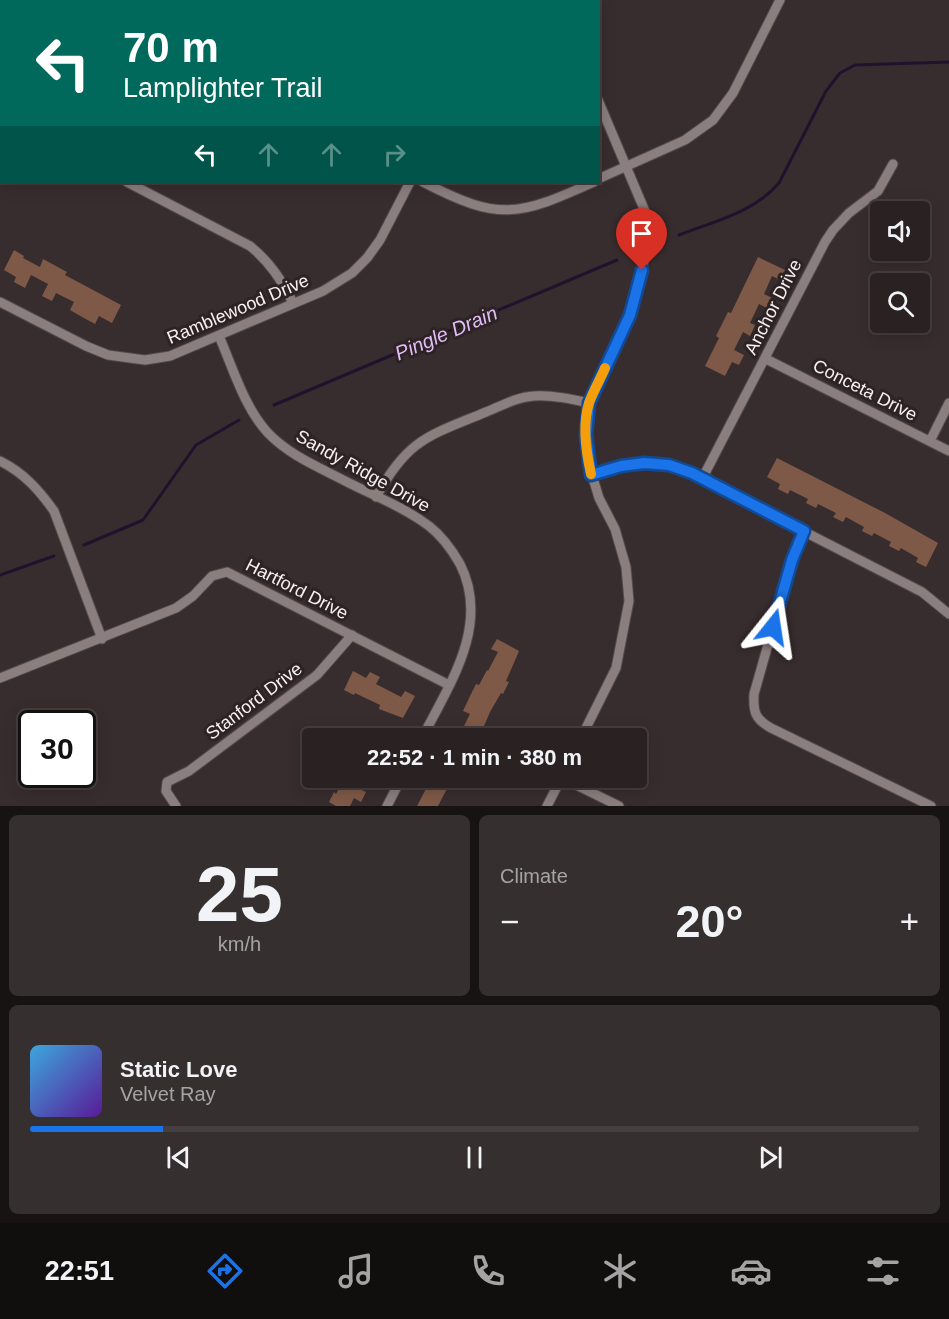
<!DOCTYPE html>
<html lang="en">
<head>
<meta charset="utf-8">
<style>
  :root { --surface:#2a2222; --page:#362f2f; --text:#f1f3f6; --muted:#a5a4a5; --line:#463f40; --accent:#1a73e8 }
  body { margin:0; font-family:Arial,sans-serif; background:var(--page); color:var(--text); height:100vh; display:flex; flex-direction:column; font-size:22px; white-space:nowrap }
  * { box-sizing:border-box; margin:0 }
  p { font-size:20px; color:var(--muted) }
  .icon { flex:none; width:33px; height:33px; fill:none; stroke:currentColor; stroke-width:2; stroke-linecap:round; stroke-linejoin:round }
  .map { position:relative; height:806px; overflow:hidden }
  .sheet { display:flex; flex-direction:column; gap:9px; padding:9px; background:#171313; flex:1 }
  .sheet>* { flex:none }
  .hud { position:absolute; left:0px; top:0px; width:600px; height:183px; box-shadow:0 3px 15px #0003,0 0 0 2px var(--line); background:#00695c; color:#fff; overflow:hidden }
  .controls { position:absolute; left:870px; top:201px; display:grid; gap:12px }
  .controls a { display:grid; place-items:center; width:60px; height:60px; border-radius:6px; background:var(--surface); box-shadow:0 3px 15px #0003,0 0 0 2px var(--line); font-size:30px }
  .speed { position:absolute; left:18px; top:710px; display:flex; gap:12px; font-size:30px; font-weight:700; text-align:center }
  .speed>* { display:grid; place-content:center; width:78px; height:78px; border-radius:50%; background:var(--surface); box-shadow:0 3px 15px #0003,0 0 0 2px var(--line); line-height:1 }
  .speed .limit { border:3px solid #111; border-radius:9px; background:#fff; color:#111 }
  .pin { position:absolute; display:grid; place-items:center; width:51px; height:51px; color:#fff; margin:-62px -26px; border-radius:50% 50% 50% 0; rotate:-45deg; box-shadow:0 0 6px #0007 }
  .pin .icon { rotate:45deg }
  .me { position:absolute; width:66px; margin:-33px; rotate:15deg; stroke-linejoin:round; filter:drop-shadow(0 0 4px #0008) }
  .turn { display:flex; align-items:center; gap:21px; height:126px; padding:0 24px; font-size:27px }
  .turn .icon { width:78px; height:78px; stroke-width:2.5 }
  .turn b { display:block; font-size:42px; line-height:51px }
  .lanes { display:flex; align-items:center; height:57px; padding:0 24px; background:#0003; justify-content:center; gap:30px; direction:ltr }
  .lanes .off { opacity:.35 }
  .big { font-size:45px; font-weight:800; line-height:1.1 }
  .sheet .widget { flex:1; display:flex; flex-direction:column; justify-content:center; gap:9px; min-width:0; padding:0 21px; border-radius:9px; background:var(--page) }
  .sheet .dial { align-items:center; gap:0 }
  .dial b { font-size:78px; line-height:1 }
  .song { display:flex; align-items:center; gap:18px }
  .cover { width:72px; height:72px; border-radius:9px; background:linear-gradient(135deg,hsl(200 70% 55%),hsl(270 70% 35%)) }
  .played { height:6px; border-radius:3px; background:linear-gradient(90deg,var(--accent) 15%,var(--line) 15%) }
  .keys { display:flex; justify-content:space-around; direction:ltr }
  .heat { display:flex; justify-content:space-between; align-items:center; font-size:33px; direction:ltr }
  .sheet .tiles { flex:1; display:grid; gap:9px; grid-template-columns:1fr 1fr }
  .widget:last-child { grid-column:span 2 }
  .trip { position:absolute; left:302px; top:728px; width:345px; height:60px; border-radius:6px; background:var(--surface); box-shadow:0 3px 15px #0003,0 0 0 2px var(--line); font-weight:800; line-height:60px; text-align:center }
  .dock { display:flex; height:96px; justify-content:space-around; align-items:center; background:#110e0e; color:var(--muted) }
  .dock .icon { width:42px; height:42px }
  .dock .current { color:var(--accent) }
  .dock b { font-size:27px; color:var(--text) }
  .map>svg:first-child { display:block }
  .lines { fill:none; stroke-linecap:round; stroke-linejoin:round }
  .stream { stroke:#22112d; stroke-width:3 }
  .building { fill:#7f5947 }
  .minor-casing { stroke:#534a4a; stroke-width:11 }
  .minor { stroke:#8b7e7e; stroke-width:9 }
  .route-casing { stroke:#114b97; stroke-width:15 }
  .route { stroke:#1a73e8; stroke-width:10 }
  .slow { stroke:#f59e0b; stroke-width:10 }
  .labels { text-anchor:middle; stroke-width:6; stroke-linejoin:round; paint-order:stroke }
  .street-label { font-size:18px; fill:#f7f0f0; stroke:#2e2324 }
  .water-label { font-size:20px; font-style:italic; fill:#e1bef8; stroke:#2e2324 }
</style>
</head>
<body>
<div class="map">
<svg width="949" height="806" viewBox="0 0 949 806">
  <rect width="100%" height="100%" fill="#382d2e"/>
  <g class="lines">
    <g class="stream">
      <path d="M679 235C715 221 753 213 779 183L826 91 840 73 855 65 949 62"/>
      <polyline points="274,405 617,260"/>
      <polyline points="84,545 143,520 196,445 239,420"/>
      <polyline points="0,575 54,556"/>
    </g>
  </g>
  <g class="building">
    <polygon points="14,250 24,256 23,258 40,267 43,259 67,272 65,275 121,305 112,323 99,316 95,324 84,318 70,310 74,302 56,293 52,301 42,296 48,284 31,275 25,288 14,282 16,277 4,270"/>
    <polygon points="758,257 785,270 780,280 772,276 764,294 772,298 767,308 759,304 750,323 755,325 750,336 743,332 734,350 744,355 739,365 732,362 725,376 705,366 719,338 716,336 728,312 731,313"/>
    <polygon points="777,458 885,513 938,543 926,567 916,562 918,558 901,548 899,551 889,546 891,542 874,533 872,536 862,531 864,527 846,517 843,522 833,517 836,513 818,504 816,508 806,503 808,499 790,490 788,494 778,489 780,484 767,477"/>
    <polygon points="497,639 519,651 506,681 509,682 503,694 501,693 490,712 484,726 486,727 481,738 458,738 470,714 463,711 471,694 476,684 479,685 487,670 488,671 498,652 491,649"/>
    <polygon points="353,671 366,678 370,672 380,677 376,684 401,697 405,691 415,696 403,718 379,709 380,705 355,693 354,695 344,690"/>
    <polygon points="372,726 396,738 366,738"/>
    <polygon points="345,777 363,777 357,788 366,792 361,802 354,798 350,806 336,806 329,802 334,792 336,794"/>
    <polygon points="429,777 453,777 438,806 417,806 428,785 426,783"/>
  </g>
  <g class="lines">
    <g class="minor-casing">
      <g id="minor">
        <polyline points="71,0 74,2"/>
        <polyline points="365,0 368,2"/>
        <polyline points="554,0 554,2"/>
        <polyline points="118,2 119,0"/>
        <polyline points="270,2 270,0"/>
        <polyline points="0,140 2,140"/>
        <polyline points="598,179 685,140 713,120 733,93 780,0"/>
        <path d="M127 182 250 246C270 262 282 281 293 303"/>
        <path d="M423 182C500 222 518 216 594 182"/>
        <polyline points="0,302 86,346 108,355 145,360 170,356 323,291 352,273 367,258 380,240 410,182"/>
        <path d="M219 336C233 368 244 407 268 433 290 456 321 468 349 483 375 496 405 508 429 526 442 536 452 550 460 564 491 625 449 685 422 738"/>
        <polyline points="766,359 949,451"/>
        <polyline points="930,441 949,403"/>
        <path d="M0 461C24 473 39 490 54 511L102 639"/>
        <path d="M591 475C623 465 649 460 682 469L922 592 949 614"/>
        <polyline points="702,479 825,242 833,230 849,213 878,191 893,164"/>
        <path d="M376 497C408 439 428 436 486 412 501 406 517 397 534 396 553 395 571 399 589 403"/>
        <path d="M805 531 792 560 754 694C753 712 755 719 771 728L931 806"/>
        <polyline points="0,678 176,608 193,596 212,576 227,572 449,685"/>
        <polyline points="581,738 616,668 629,601 626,567 615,529 599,498 588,462 586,435 589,403 630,315 647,249 647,216 598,100"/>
        <polyline points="562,778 619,806"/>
        <polyline points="176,806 166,791 167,782 189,771 317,675 352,635"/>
        <polyline points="387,806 402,777"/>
        <polyline points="547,806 562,777"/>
      </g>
    </g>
    <use href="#minor" class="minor"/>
  </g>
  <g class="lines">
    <g class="route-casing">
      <polyline id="route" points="642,270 630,315 589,403 586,435 591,475 621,466 644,463 669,465 692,473 804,531 792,560 773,627"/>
    </g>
    <use href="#route" class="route"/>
    <path class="slow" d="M591 474C586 452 582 425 589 403 593 391 600 380 605 368"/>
  </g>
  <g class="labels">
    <g class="street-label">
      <text transform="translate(773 307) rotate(-63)" y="6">Anchor Drive</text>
      <text transform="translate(238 309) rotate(-23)" y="6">Ramblewood Drive</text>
      <text transform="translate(865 390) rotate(27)" y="6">Conceta Drive</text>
      <text transform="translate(363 471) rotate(29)" y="6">Sandy Ridge Drive</text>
      <text transform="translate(297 589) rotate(27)" y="6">Hartford Drive</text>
      <text transform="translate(254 701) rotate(-37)" y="6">Stanford Drive</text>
    </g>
    <g class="water-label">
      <text transform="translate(446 333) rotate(-23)" y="7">Pingle Drain</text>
    </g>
  </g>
</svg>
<div class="controls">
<a><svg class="icon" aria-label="sound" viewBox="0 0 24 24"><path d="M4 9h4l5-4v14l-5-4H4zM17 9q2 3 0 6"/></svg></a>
<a><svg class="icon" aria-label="search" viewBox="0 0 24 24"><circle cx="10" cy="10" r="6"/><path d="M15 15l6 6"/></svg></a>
</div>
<div class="speed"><div class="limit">30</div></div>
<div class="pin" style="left:642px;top:270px;background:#d93025"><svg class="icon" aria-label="arrive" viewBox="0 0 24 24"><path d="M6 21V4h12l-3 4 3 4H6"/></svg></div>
<svg class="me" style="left:773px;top:627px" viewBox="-20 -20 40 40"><path d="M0-17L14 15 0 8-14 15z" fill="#1a73e8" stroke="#fff" stroke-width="4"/></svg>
<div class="trip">22:52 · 1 min · 380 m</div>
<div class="hud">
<div class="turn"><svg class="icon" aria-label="left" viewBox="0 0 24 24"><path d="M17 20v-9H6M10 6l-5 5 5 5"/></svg><div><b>70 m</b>Lamplighter Trail</div></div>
<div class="lanes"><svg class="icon" aria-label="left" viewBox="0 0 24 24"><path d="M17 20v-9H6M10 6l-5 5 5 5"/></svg><svg class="icon off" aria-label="ahead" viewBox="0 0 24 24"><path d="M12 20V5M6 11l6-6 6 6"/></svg><svg class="icon off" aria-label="ahead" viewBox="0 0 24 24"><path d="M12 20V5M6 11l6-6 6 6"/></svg><svg class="icon off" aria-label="right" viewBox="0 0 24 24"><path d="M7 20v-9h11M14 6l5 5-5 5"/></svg></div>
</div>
</div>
<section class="sheet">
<div class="tiles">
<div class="widget dial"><b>25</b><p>km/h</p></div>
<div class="widget"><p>Climate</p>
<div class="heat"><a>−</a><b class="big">20°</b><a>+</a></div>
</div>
<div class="widget">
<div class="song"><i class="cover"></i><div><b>Static Love</b><p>Velvet Ray</p></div></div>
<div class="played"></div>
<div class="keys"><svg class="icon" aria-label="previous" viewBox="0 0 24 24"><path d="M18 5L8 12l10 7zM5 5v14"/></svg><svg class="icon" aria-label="pause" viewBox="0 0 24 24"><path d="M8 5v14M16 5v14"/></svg><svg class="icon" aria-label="next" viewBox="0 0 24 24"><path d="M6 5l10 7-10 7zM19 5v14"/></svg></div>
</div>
</div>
</section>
<nav class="dock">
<b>22:51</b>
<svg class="icon current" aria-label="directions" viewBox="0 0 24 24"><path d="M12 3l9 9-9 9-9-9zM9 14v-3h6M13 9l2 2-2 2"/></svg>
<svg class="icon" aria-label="music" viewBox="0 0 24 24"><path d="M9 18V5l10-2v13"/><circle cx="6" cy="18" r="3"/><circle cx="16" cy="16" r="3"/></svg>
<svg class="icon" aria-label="phone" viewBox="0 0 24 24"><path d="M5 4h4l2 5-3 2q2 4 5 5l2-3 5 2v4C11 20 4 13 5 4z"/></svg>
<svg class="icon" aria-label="climate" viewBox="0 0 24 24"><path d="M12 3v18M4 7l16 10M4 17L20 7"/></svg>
<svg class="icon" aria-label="car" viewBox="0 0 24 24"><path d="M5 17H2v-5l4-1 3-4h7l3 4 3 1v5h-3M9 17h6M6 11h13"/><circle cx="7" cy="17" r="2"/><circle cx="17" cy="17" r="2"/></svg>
<svg class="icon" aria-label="filters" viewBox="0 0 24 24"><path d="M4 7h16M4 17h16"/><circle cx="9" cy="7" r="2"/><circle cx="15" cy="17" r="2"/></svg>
</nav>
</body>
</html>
